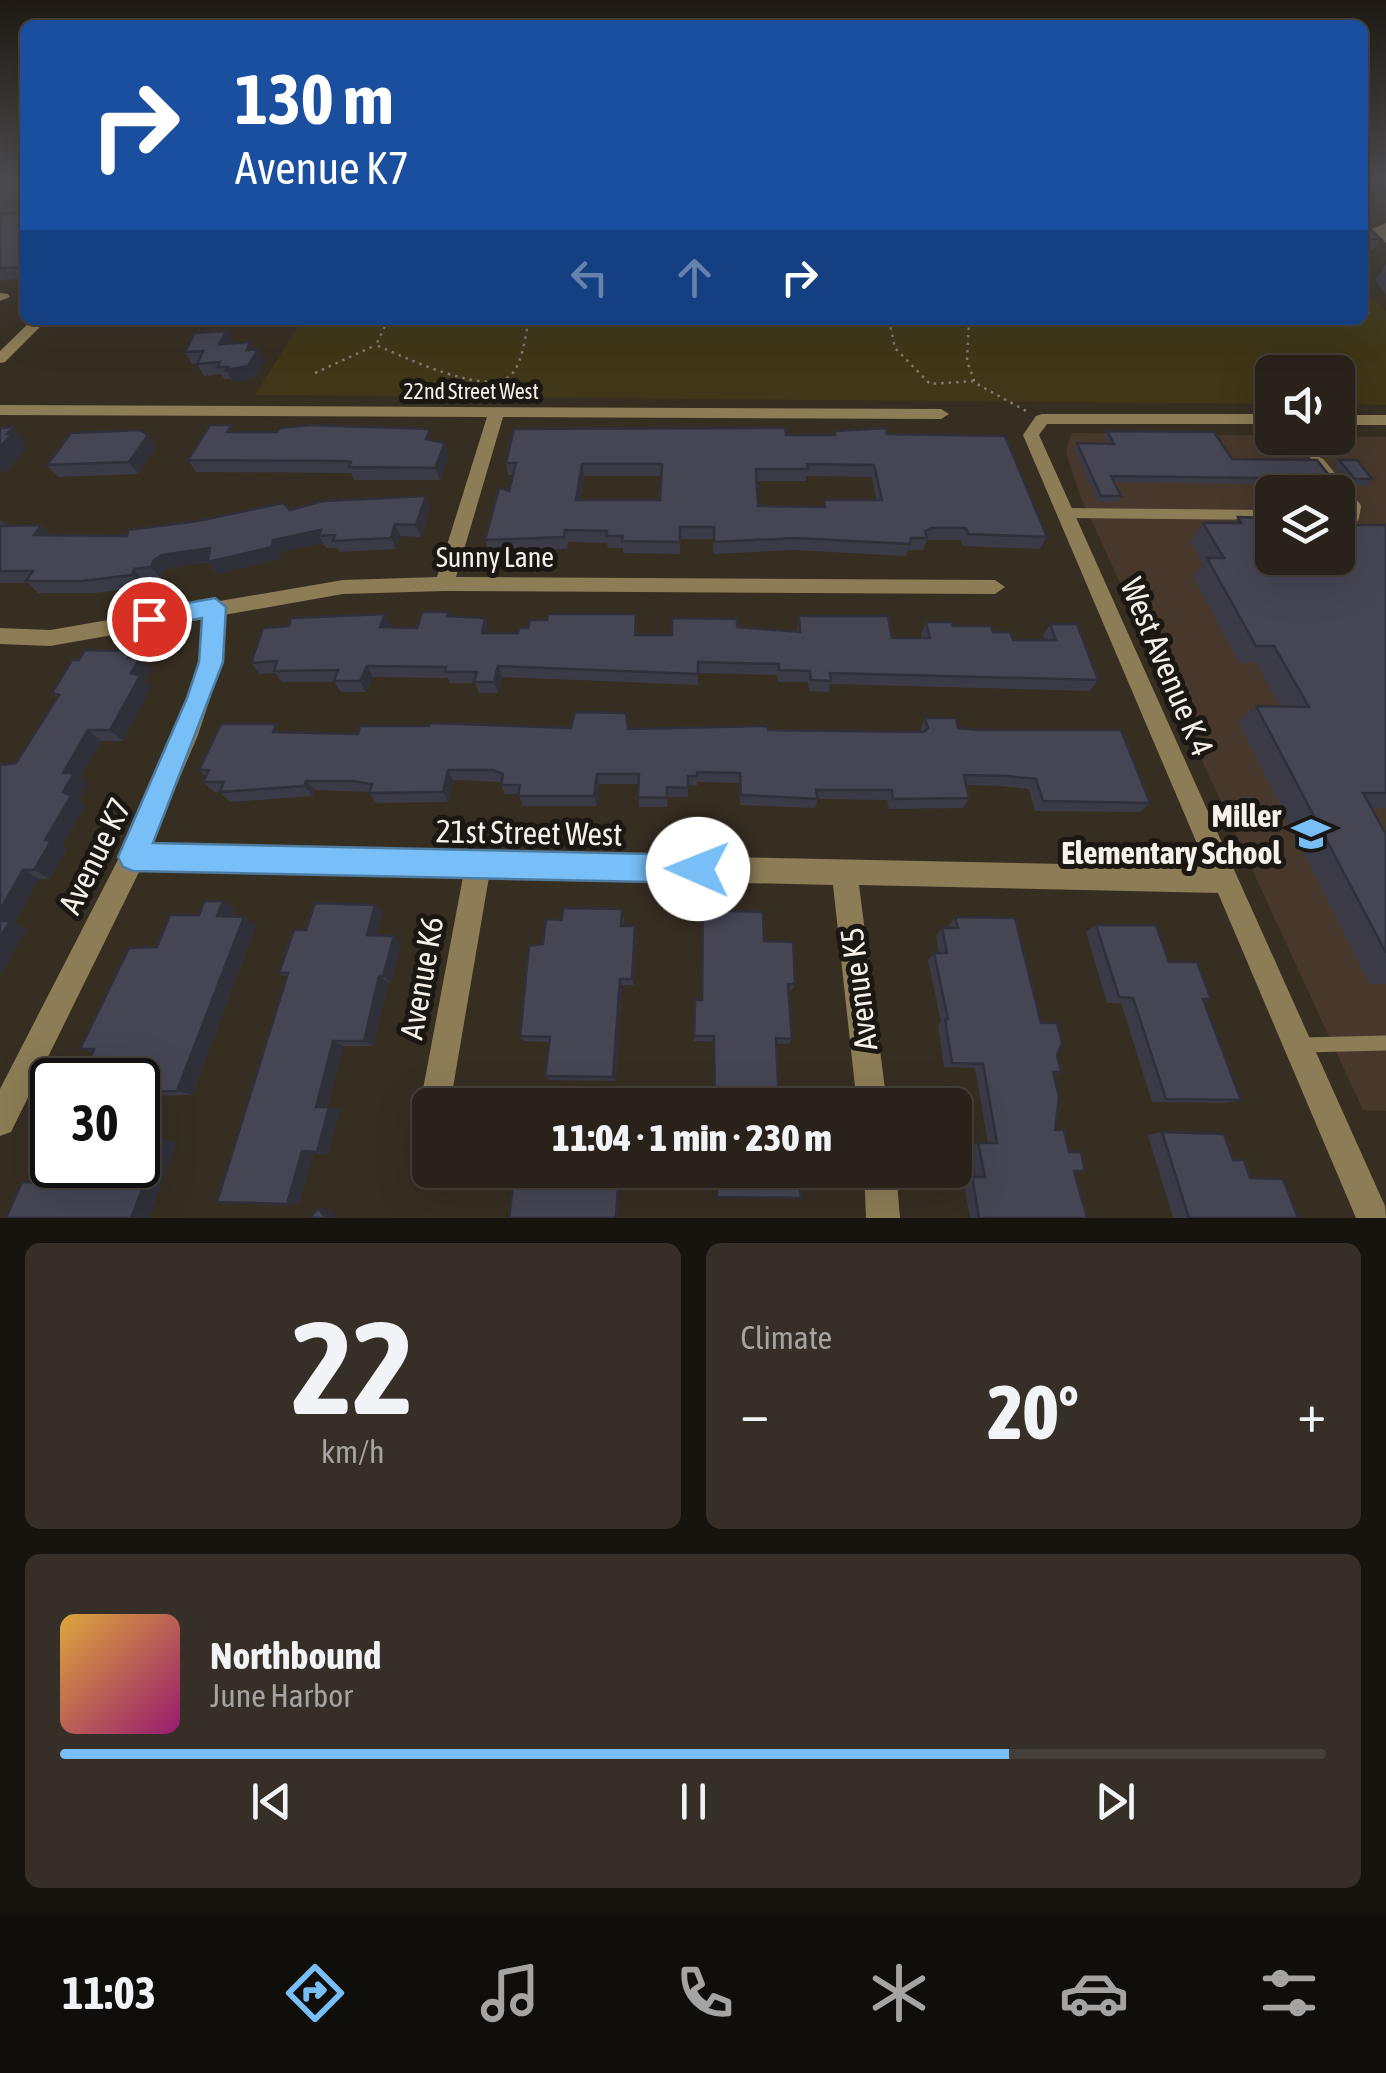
<!DOCTYPE html>
<html lang="en">
<head>
<meta charset="utf-8">
<style>
  :root { --surface:#29221a; --page:#352f27; --text:#f1f3f6; --muted:#a5a4a2; --line:#453f39; --accent:#78bff8 }
  body { margin:0; font-family:"Asap Condensed",sans-serif; background:var(--page); color:var(--text); height:100vh; display:flex; flex-direction:column; font-size:38px; white-space:nowrap }
  * { box-sizing:border-box; margin:0 }
  p { font-size:32px; color:var(--muted) }
  .icon { flex:none; width:55px; height:55px; fill:none; stroke:currentColor; stroke-width:2; stroke-linecap:round; stroke-linejoin:round }
  .map { position:relative; height:1218px; overflow:hidden }
  .panel { display:flex; flex-direction:column; gap:25px; padding:25px; background:#17130e; flex:1 }
  .panel>* { flex:none }
  .top-card { position:absolute; left:20px; top:20px; width:1348px; height:305px; border-radius:15px; box-shadow:0 10px 40px #0002,0 0 0 2px var(--line); background:#1a4fa0; color:#fff; overflow:hidden }
  .fabs { position:absolute; left:1255px; top:355px; display:grid; gap:20px }
  .fabs a { display:grid; place-items:center; width:100px; height:100px; border-radius:15px; background:var(--surface); box-shadow:0 10px 40px #0002,0 0 0 2px var(--line); font-size:50px }
  .speed { position:absolute; left:30px; top:1058px; display:flex; gap:20px; font-size:50px; font-weight:700; text-align:center }
  .speed>* { display:grid; place-content:center; width:130px; height:130px; border-radius:50%; background:var(--surface); box-shadow:0 10px 40px #0002,0 0 0 2px var(--line); line-height:1 }
  .speed .limit { border:5px solid #111; border-radius:15px; background:#fff; color:#111 }
  .pin { position:absolute; display:grid; place-items:center; width:85px; height:85px; color:#fff; margin:-42px; border:5px solid #fff; border-radius:50%; box-shadow:0 2px 10px #0007 }
  .me { position:absolute; width:110px; margin:-55px; rotate:271deg; stroke-linejoin:round; filter:drop-shadow(0 0 8px #0008) }
  .turn { display:flex; align-items:center; gap:35px; height:210px; padding:0 50px; font-size:45px }
  .turn .icon { width:130px; height:130px; stroke-width:2.5 }
  .turn b { display:block; font-size:70px; line-height:85px }
  .lanes { display:flex; align-items:center; height:95px; padding:0 50px; background:#0003; justify-content:center; gap:50px; direction:ltr }
  .lanes .off { opacity:.35 }
  .big { font-size:75px; font-weight:800; line-height:1.1 }
  .panel .card { flex:1; display:flex; flex-direction:column; justify-content:center; gap:15px; min-width:0; padding:0 35px; border-radius:15px; background:var(--page) }
  .panel .dial { align-items:center; gap:0 }
  .dial b { font-size:130px; line-height:1 }
  .song { display:flex; align-items:center; gap:30px }
  .cover { width:120px; height:120px; border-radius:15px; background:linear-gradient(135deg,hsl(40 70% 55%),hsl(320 70% 35%)) }
  .played { height:10px; border-radius:5px; background:linear-gradient(90deg,var(--accent) 75%,var(--line) 75%) }
  .keys { display:flex; justify-content:space-around; direction:ltr }
  .heat { display:flex; justify-content:space-between; align-items:center; font-size:55px; direction:ltr }
  .panel .tiles { flex:1; display:grid; gap:25px; grid-template-columns:1fr 1fr }
  .card:last-child { grid-column:span 2 }
  .trip { position:absolute; left:412px; top:1088px; width:560px; height:100px; border-radius:15px; background:var(--surface); box-shadow:0 10px 40px #0002,0 0 0 2px var(--line); font-weight:800; line-height:100px; text-align:center }
  .tab-bar { display:flex; height:160px; justify-content:space-around; align-items:center; background:#100e0a; color:var(--muted) }
  .tab-bar .icon { width:70px; height:70px }
  .tab-bar .selected { color:var(--accent) }
  .tab-bar b { font-size:45px; color:var(--text) }
  .map>svg:first-child { display:block }
  .education { fill:#47382b; fill-rule:evenodd }
  .sand { fill:#3f3717 }
  .lines { fill:none; stroke-linecap:round; stroke-linejoin:round }
  .path { stroke:#81796f; stroke-width:2.5; stroke-dasharray:2.5 5; stroke-linecap:butt }
  .service-far2 { stroke:#8c7d56; stroke-width:8 }
  .service-far1 { stroke:#8c7d56; stroke-width:10 }
  .service { stroke:#8c7d56; stroke-width:15 }
  .minor { fill:#8c7d56; fill-rule:evenodd }
  .tertiary { fill:#8c7d56; fill-rule:evenodd }
  .wall { fill:#3b3b48; fill-rule:evenodd }
  .shaded-wall { fill:#30303b }
  .building { fill:#454554; stroke:#30303b; stroke-width:2.5; fill-rule:evenodd }
  .route { fill:#78bff8; stroke:#4e7ca1; stroke-width:2.5 }
  .labels { text-anchor:middle; stroke-width:10; stroke-linejoin:round; paint-order:stroke }
  .far-street-label { font-size:22px; fill:#f6f0e8; stroke:#1b1712 }
  .street-label { font-size:28px; fill:#f6f0e8; stroke:#1b1712 }
  .near-street-label { font-size:32px; fill:#f6f0e8; stroke:#1b1712 }
  .near-poi-label { font-size:32px; font-weight:bold; fill:#f6f0e8; stroke:#1b1712; text-anchor:end }
</style>
</head>
<body>
<div class="map">
<svg width="1386" height="1218" viewBox="0 0 1386 1218">
  <rect width="100%" height="100%" fill="#372e22"/>
  <path class="education" d="M1071 433 1386 437V1111L1363 1110 1081 498 1066 453ZM1272 492H1338V558H1272Z"/>
  <polygon class="sand" points="1363,289 1386,311 1386,405 1338,404 1338,372 1272,372 1272,404 255,395 302,320 1362,320"/>
  <g class="lines">
    <g class="path">
      <polyline points="1362,310 1370,313"/>
      <path d="M388 320 376 345C402 356 490 399 512 374 523 361 525 336 529 320"/>
      <polyline points="889,320 895,348 930,384 974,381"/>
      <polyline points="969,320 967,361 975,383 1028,412"/>
      <polyline points="315,373 376,345"/>
    </g>
    <polyline class="service-far2" points="1299,438 1322,466"/>
    <g class="service-far1">
      <polyline points="1320,463 1356,507 1354,517 1338,516"/>
      <polyline points="1065,513 1272,515"/>
    </g>
    <polyline class="service" points="1303,1045 1386,1043"/>
    <g class="minor">
      <polygon points="1386,223 1386,243 1372,229"/>
      <polygon points="0,293 8,294 10,297 0,301"/>
      <polygon points="0,405 941,409 949,414 941,419 503,417 456,577 995,580 1005,587 995,594 444,591 343,594 224,615 222,662 198,735 151,845 1207,867 1023,435 1036,416 1042,414 1272,414 1272,424 1047,424 1039,435 1385,1206 1386,1218 1356,1218 1218,893 859,885 887,1105 857,1105 833,885 489,877 450,1105 430,1105 430,1118 424,1116 420,1105 463,877 140,870 11,1132 0,1136 0,1089 124,848 176,735 200,662 204,619 50,646 0,644 0,628 50,630 343,580 437,577 487,417 0,415"/>
      <rect x="1338" y="415" width="48" height="10"/>
      <polygon points="864,1170 896,1170 900,1218 866,1218"/>
    </g>
    <polygon class="tertiary" points="32,320 47,320 5,362 0,363 0,351"/>
  </g>
  <g class="wall">
    <polygon points="0,180 25,180 25,279 0,280 0,214 18,214 18,212 0,211"/>
    <polygon points="1362,223 1381,239 1373,250 1362,250"/>
    <polygon points="1386,265 1386,294 1375,280"/>
    <polygon points="250,342 254,349 264,361 254,378 233,382 231,379 224,379 221,374 204,376 197,364 192,364 185,352"/>
    <path d="M835 431 887 434 1047 537 1040 549 963 546 961 540H927L923 550H908L906 556 794 550 713 554V539H680V554L623 553V548H608L607 543 568 542 567 549 489 552 485 540 509 491 513 475H508L506 463 786 435H834ZM584 476H661L660 500H580ZM806 476 872 477 876 500H824L823 507 758 506 757 481H806Z"/>
    <polygon points="1107,431 1232,459 1332,479 1327,485 1114,482 1121,496 1118,502 1098,502 1074,449 1077,443 1108,444 1104,437"/>
    <polygon points="236,432 434,441 449,455 440,480 354,480 351,473 196,472 188,460"/>
    <polygon points="156,447 138,474 58,477 47,465"/>
    <polygon points="1339,460 1372,479 1367,486 1350,485 1334,466"/>
    <polygon points="430,508 421,537 400,536 396,549 339,552 337,548 326,548 323,543 280,552 280,559 217,574 208,562 172,567 163,571 161,578 144,581 142,587 94,593 38,593 28,583 0,583 0,520 8,526 51,535 127,536 290,510"/>
    <polygon points="1238,517 1272,558 1386,525 1386,808 1371,808 1386,834 1386,984 1369,984 1238,722 1256,706 1280,706 1256,663 1239,663 1193,576 1203,564 1190,541 1203,523 1233,523"/>
    <polygon points="636,614 637,635 672,635 737,627 797,632 799,616 892,638 922,638 921,633 926,622 993,632 1013,640 1045,640 1043,635 1050,624 1098,680 1090,691 830,684 829,692 809,691 808,682 778,682 777,675 698,673 698,685 502,677 498,693 479,693 475,683 450,683 448,678 373,677 366,692 341,692 334,682 282,682 275,673 260,674 251,663 391,625 390,628 417,628 450,616 489,629 488,633 518,633 547,620"/>
    <polygon points="132,651 151,669 144,680 151,687 123,741 101,741 80,777 88,783 78,800 85,805 62,847 66,849 50,879 39,879 14,923 27,929 0,975 0,765 16,763 57,697 52,693 79,660"/>
    <polygon points="925,718 958,728 1150,803 1140,812 1035,811 1029,789 1000,786 966,785 969,798 963,808 889,809 887,800 818,799 815,808 740,805 739,783 697,782 697,786 688,785 688,797 668,797 667,807 639,807 639,784 599,784 597,806 522,806 519,794 505,794 501,785 501,782 453,780 448,802 376,803 369,792 315,790 313,796 230,802 220,792 214,792 203,782 206,776 199,770 283,733 358,734 628,729 921,732 921,728"/>
    <polygon points="223,901 235,909 232,916 256,925 192,1095 138,1096 138,1080 87,1080 81,1079 92,1052 80,1049 157,947 199,915"/>
    <polygon points="383,912 377,936 401,944 391,983 388,982 373,1046 343,1046 327,1107 340,1110 328,1154 313,1153 299,1204 217,1202 287,977 279,973 306,930"/>
    <polygon points="624,917 623,926 635,926 637,934 634,985 622,985 616,1081 549,1080 545,1076 549,1042 524,1041 520,1036 543,944"/>
    <polygon points="955,917 1041,1023 1057,1055 1061,1072 1054,1075 1055,1130 1069,1152 1085,1171 1074,1172 1087,1218 970,1218 963,1178 976,1177 970,1145 978,1143 988,1143 975,1068 944,1067 938,1025 941,1022 928,960 934,953 939,953 936,936 942,928 949,928 949,925"/>
    <polygon points="1096,925 1169,962 1211,999 1204,1001 1241,1100 1225,1103 1152,1102 1121,1003 1107,1003 1086,932"/>
    <polygon points="764,941 795,984 792,990 788,990 792,1039 789,1044 694,1041 695,1000 702,1000"/>
    <polygon points="1162,1132 1233,1160 1250,1178 1298,1218 1173,1218 1148,1135"/>
  </g>
  <g class="shaded-wall">
    <polygon points="227,331 233,343 219,344"/>
    <polygon points="250,342 256,353 258,349 264,361 254,378 233,382 226,370 247,350"/>
    <polygon points="13,427 26,443 23,446 26,449 4,474 0,469 0,447 7,434"/>
    <polygon points="148,435 156,447 138,474 129,462"/>
    <polygon points="445,443 449,455 440,480 435,468"/>
    <polygon points="582,464 584,476 578,512 576,500"/>
    <polygon points="426,496 430,508 421,537 416,525"/>
    <polygon points="395,524 400,536 396,549 391,538"/>
    <polygon points="42,525 53,537 34,535"/>
    <polygon points="321,530 319,536 323,543 280,552 280,559 217,574 208,562 211,561 172,567 163,571 161,578 151,567 154,560 162,555"/>
    <polygon points="134,569 144,581 142,587 132,575"/>
    <polygon points="385,614 391,625 386,639 380,627"/>
    <polygon points="485,618 489,629 486,645 482,633"/>
    <polygon points="132,651 151,669 144,680 151,687 123,741 110,730 131,673 128,658"/>
    <polygon points="367,666 373,677 366,692 360,681"/>
    <polygon points="498,666 502,677 498,693 494,682"/>
    <polygon points="88,730 101,741 80,777 88,783 78,800 85,805 62,847 66,849 50,879 34,870 63,792 63,773"/>
    <polygon points="448,770 453,780 448,802 443,792"/>
    <polygon points="597,774 599,784 597,806 594,796"/>
    <polygon points="306,781 315,790 313,796 304,786"/>
    <polygon points="23,870 39,879 14,923 27,929 0,975 0,910"/>
    <polygon points="223,901 235,909 229,923 217,916"/>
    <polygon points="375,905 383,912 375,943 367,935"/>
    <polygon points="244,917 256,925 192,1095 177,1091"/>
    <polygon points="635,926 637,934 634,985 632,979"/>
    <polygon points="394,936 401,944 391,983 383,976"/>
    <polygon points="379,976 388,982 373,1046 364,1041"/>
    <polygon points="620,979 622,985 616,1081 613,1077"/>
    <polygon points="333,1041 343,1046 327,1110 316,1107"/>
    <polygon points="329,1107 340,1110 328,1154 317,1152"/>
    <polygon points="162,1139 177,1142 149,1218 131,1218"/>
    <polygon points="302,1151 313,1153 299,1204 287,1204"/>
    <polygon points="619,1170 621,1170 619,1218 616,1218"/>
    <polygon points="318,1208 330,1209 338,1218 326,1218"/>
  </g>
  <g class="building">
    <polygon points="0,180 25,180 25,267 0,268 0,214 18,214 20,201 0,201"/>
    <polygon points="1362,223 1381,239 1362,239"/>
    <polygon points="227,331 219,344 250,342 247,350 258,349 248,366 226,370 228,367 217,367 220,362 197,364 203,351 185,352 195,333"/>
    <polygon points="210,425 232,425 227,432 277,432 280,428 311,425 430,429 426,439 445,443 435,468 349,467 351,462 346,461 188,460"/>
    <polygon points="13,427 7,434 12,434 0,447 0,428"/>
    <path d="M785 428 786 435H835V431L886 428 887 434 1005 436 1047 537 968 534 966 528H932L925 531 927 538H911L910 544 795 538 714 542V527H680V542L622 541 623 536H606L607 531 565 530 564 537 485 540 499 488 509 491 516 463H506L514 429ZM582 464H662L660 500H576ZM807 464 874 465 882 500H824L825 507 758 506 756 469H808Z"/>
    <polygon points="140,430 148,435 129,462 47,465 71,433"/>
    <polygon points="1107,431 1214,432 1232,459 1317,460 1332,479 1111,476 1121,496 1101,496 1077,443 1114,444"/>
    <polygon points="1339,460 1357,460 1372,479 1355,479"/>
    <polygon points="426,496 416,525 395,524 391,538 333,541 335,535 319,536 321,530 273,540 272,547 208,562 210,548 162,555 154,560 151,567 134,569 132,575 83,581 26,581 33,571 0,571 0,526 42,525 34,535 127,536 128,530 198,521 283,503 290,510 323,501"/>
    <polygon points="1238,517 1272,518 1272,558 1338,558 1338,525 1386,525 1386,793 1363,793 1386,834 1386,953 1256,706 1309,707 1274,646 1256,646 1207,558 1224,558 1203,523 1241,523"/>
    <polygon points="422,612 449,612 447,616 485,618 482,633 518,633 519,628 528,628 530,620 547,620 548,614 636,614 635,635 672,635 672,618 737,619 737,627 800,632 799,616 888,616 892,638 930,638 926,622 952,622 953,626 991,626 993,632 1010,632 1013,640 1056,640 1050,624 1077,624 1098,680 830,673 831,681 811,680 810,671 779,670 779,664 698,662 698,674 498,666 494,682 474,682 477,672 445,672 446,667 367,666 360,681 334,681 338,670 274,671 277,661 251,663 263,628 289,626 291,618 385,614 380,627 417,628"/>
    <polygon points="85,650 132,651 128,658 140,658 131,673 140,676 110,730 88,730 63,773 74,773 63,792 71,796 45,840 51,841 34,870 23,870 0,910 0,765 16,763 59,695 52,693 72,660 79,660"/>
    <polygon points="575,712 626,713 628,729 768,726 768,730 924,732 928,728 925,718 956,718 958,728 979,730 1121,730 1150,803 1043,801 1036,779 1007,776 964,775 969,798 893,799 892,790 816,790 818,799 741,795 740,773 697,772 697,776 688,776 688,788 667,787 667,798 638,797 639,774 597,774 594,796 518,796 520,785 501,785 503,774 493,770 448,770 443,792 369,793 372,784 352,781 306,781 304,786 220,792 224,782 203,782 209,770 199,770 221,724 276,724 273,732 358,734 360,726 429,726 430,723 571,728"/>
    <polygon points="204,901 223,901 217,916 244,917 177,1091 138,1092 138,1080 87,1080 87,1078 81,1079 94,1049 80,1049 129,948 157,947 170,915 199,915"/>
    <polygon points="315,903 375,905 367,935 394,936 383,976 379,976 364,1041 333,1041 316,1107 329,1107 317,1152 302,1151 287,1204 217,1202 288,973 279,973 294,930 306,930"/>
    <polygon points="563,908 622,909 621,926 635,926 632,979 620,979 613,1077 545,1076 550,1037 520,1036 529,946 543,944 546,919 562,920"/>
    <polygon points="703,910 763,912 764,941 793,942 795,984 788,984 792,1039 776,1038 779,1105 715,1105 714,1036 694,1036 695,1000 702,1000"/>
    <polygon points="955,917 1015,918 1041,1023 1057,1023 1062,1043 1057,1055 1061,1072 1053,1072 1059,1097 1055,1130 1064,1130 1069,1152 1081,1152 1085,1171 1074,1171 1087,1218 979,1218 972,1177 985,1177 978,1143 997,1143 983,1064 952,1063 945,1019 948,1019 934,953 947,953 942,928 958,928"/>
    <polygon points="0,921 10,921 0,937"/>
    <polygon points="1096,925 1156,925 1169,962 1197,962 1211,999 1203,999 1241,1100 1166,1099 1133,998 1119,997"/>
    <polygon points="1162,1132 1224,1134 1233,1160 1244,1160 1250,1178 1283,1179 1298,1218 1189,1218"/>
    <polygon points="138,1139 162,1139 131,1218 6,1218 22,1182 52,1184 61,1165 138,1165"/>
    <polygon points="515,1170 619,1170 616,1218 509,1218"/>
    <polygon points="717,1170 799,1170 801,1198 717,1197"/>
    <polygon points="318,1208 326,1218 310,1218"/>
  </g>
  <linearGradient id="sky" x2="0" y2="1"><stop stop-color="#1e1913"/><stop offset="0.51" stop-color="#4d4c4f"/><stop offset="1" stop-color="#4d4c4f" stop-opacity="0"/></linearGradient>
  <rect width="1386" height="351" fill="url(#sky)"/>
  <polygon class="route" points="215,598 226,607 223,662 153,843 698,855 709,859 713,869 709,879 698,883 133,871 123,867 118,857 187,698 199,662 202,618 149,628 138,619 149,610"/>
  <defs>
    <g id="school-bare" transform="scale(3)"><path d="M0-5L7-2L0 1L-7-2ZM-4 1L0 2.5L4 1V4Q0 6-4 4Z" fill="#78bff8" stroke="#1b1712" stroke-width="2.5" paint-order="stroke"/></g>
  </defs>
  <g fill-rule="evenodd">
    <use href="#school-bare" x="1311" y="834"/>
  </g>
  <g class="labels">
    <g class="far-street-label">
      <text x="471" y="399">22nd Street West</text>
    </g>
    <g class="street-label">
      <text x="495" y="567">Sunny Lane</text>
    </g>
    <g class="near-street-label">
      <text transform="translate(1167 667) rotate(67)" y="11">West Avenue K 4</text>
      <text transform="translate(529 833) rotate(1)" y="11">21st Street West</text>
      <text transform="translate(95 856) rotate(-64)" y="11">Avenue K7</text>
      <text transform="translate(422 978) rotate(-80)" y="11">Avenue K6</text>
      <text transform="translate(859 989) rotate(-97)" y="11">Avenue K5</text>
    </g>
    <g class="near-poi-label">
      <text x="1281" y="827">Miller<tspan x="1281" dy="37">Elementary School</tspan></text>
    </g>
  </g>
</svg>
<div class="fabs">
<a><svg class="icon" aria-label="sound" viewBox="0 0 24 24"><path d="M4 9h4l5-4v14l-5-4H4zM17 9q2 3 0 6"/></svg></a>
<a><svg class="icon" aria-label="layers" viewBox="0 0 24 24"><path d="M12 4l9 5-9 5-9-5zM3 14l9 5 9-5"/></svg></a>
</div>
<div class="speed"><div class="limit">30</div></div>
<div class="pin" style="left:149px;top:619px;background:#d93025"><svg class="icon" aria-label="arrive" viewBox="0 0 24 24"><path d="M6 21V4h12l-3 4 3 4H6"/></svg></div>
<svg class="me" style="left:698px;top:869px" viewBox="-20 -20 40 40"><circle r="19" fill="#fff"/><path d="M0-13L10 11 0 6-10 11z" fill="#78bff8"/></svg>
<div class="trip">11:04 · 1 min · 230 m</div>
<div class="top-card">
<div class="turn"><svg class="icon" aria-label="right" viewBox="0 0 24 24"><path d="M7 20v-9h11M14 6l5 5-5 5"/></svg><div><b>130 m</b>Avenue K7</div></div>
<div class="lanes"><svg class="icon off" aria-label="left" viewBox="0 0 24 24"><path d="M17 20v-9H6M10 6l-5 5 5 5"/></svg><svg class="icon off" aria-label="ahead" viewBox="0 0 24 24"><path d="M12 20V5M6 11l6-6 6 6"/></svg><svg class="icon" aria-label="right" viewBox="0 0 24 24"><path d="M7 20v-9h11M14 6l5 5-5 5"/></svg></div>
</div>
</div>
<section class="panel">
<div class="tiles">
<div class="card dial"><b>22</b><p>km/h</p></div>
<div class="card"><p>Climate</p>
<div class="heat"><a>−</a><b class="big">20°</b><a>+</a></div>
</div>
<div class="card">
<div class="song"><i class="cover"></i><div><b>Northbound</b><p>June Harbor</p></div></div>
<div class="played"></div>
<div class="keys"><svg class="icon" aria-label="previous" viewBox="0 0 24 24"><path d="M18 5L8 12l10 7zM5 5v14"/></svg><svg class="icon" aria-label="pause" viewBox="0 0 24 24"><path d="M8 5v14M16 5v14"/></svg><svg class="icon" aria-label="next" viewBox="0 0 24 24"><path d="M6 5l10 7-10 7zM19 5v14"/></svg></div>
</div>
</div>
</section>
<nav class="tab-bar">
<b>11:03</b>
<svg class="icon selected" aria-label="directions" viewBox="0 0 24 24"><path d="M12 3l9 9-9 9-9-9zM9 14v-3h6M13 9l2 2-2 2"/></svg>
<svg class="icon" aria-label="music" viewBox="0 0 24 24"><path d="M9 18V5l10-2v13"/><circle cx="6" cy="18" r="3"/><circle cx="16" cy="16" r="3"/></svg>
<svg class="icon" aria-label="phone" viewBox="0 0 24 24"><path d="M5 4h4l2 5-3 2q2 4 5 5l2-3 5 2v4C11 20 4 13 5 4z"/></svg>
<svg class="icon" aria-label="climate" viewBox="0 0 24 24"><path d="M12 3v18M4 7l16 10M4 17L20 7"/></svg>
<svg class="icon" aria-label="car" viewBox="0 0 24 24"><path d="M5 17H2v-5l4-1 3-4h7l3 4 3 1v5h-3M9 17h6M6 11h13"/><circle cx="7" cy="17" r="2"/><circle cx="17" cy="17" r="2"/></svg>
<svg class="icon" aria-label="filters" viewBox="0 0 24 24"><path d="M4 7h16M4 17h16"/><circle cx="9" cy="7" r="2"/><circle cx="15" cy="17" r="2"/></svg>
</nav>
</body>
</html>
